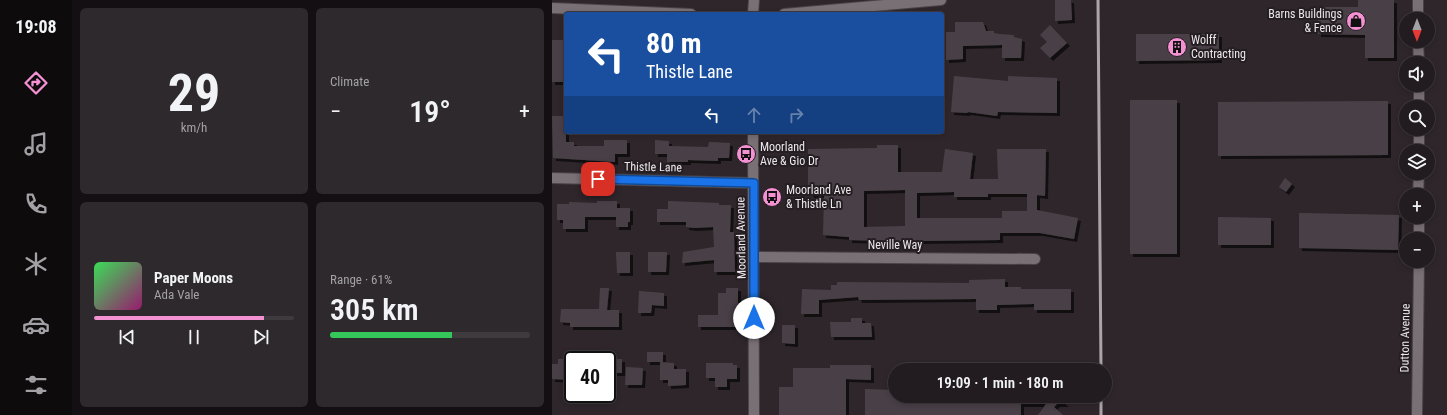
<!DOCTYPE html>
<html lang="en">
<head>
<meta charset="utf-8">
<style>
  :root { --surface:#221c20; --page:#2e292d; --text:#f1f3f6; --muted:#a2a1a5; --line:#3f3a3e; --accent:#f491d3 }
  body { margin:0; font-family:"Roboto Condensed",sans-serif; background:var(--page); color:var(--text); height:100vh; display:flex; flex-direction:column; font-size:15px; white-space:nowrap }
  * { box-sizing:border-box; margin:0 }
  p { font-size:13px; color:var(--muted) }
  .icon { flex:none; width:22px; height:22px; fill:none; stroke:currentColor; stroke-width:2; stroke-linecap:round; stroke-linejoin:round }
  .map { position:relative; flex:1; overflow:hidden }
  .side { display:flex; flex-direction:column; gap:8px; padding:8px; background:#130f12; width:480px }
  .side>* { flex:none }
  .banner { position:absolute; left:12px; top:12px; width:380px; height:122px; border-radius:4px; box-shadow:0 2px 6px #0003,0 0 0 1px var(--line); background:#1a4fa0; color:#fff; overflow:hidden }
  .needle { width:26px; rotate:180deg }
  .tools { position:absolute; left:847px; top:12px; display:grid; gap:8px }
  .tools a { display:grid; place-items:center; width:36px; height:36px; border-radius:50%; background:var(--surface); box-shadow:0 2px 6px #0003,0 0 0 1px var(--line); font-size:20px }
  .speed { position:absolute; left:12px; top:351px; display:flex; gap:8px; font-size:20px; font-weight:700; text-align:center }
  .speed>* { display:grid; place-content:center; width:52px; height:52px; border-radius:50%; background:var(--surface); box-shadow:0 2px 6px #0003,0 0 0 1px var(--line); line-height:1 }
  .speed .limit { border:2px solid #111; border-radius:6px; background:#fff; color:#111 }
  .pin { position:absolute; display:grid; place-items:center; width:34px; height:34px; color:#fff; margin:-17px; border-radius:8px; box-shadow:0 2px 6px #0006 }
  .me { position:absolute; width:44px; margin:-22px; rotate:0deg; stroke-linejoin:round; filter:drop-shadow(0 0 3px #0008) }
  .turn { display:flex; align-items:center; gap:14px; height:84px; padding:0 16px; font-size:18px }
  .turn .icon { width:52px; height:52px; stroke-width:2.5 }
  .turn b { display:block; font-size:28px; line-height:34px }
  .lanes { display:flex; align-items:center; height:38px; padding:0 16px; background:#0003; justify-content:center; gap:20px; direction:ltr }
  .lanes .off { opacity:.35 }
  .big { font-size:30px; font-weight:600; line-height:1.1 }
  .side .tile { flex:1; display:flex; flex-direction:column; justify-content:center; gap:6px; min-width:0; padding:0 14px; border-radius:6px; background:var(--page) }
  .side .dial { align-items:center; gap:0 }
  .dial b { font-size:52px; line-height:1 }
  .song { display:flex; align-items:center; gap:12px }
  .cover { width:48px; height:48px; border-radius:6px; background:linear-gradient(135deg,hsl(130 70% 55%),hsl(320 70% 35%)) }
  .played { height:4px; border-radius:2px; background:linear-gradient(90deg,var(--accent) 85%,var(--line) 85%) }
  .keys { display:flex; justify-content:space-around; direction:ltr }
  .heat { display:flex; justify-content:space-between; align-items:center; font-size:22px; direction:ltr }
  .charge { height:6px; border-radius:3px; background:linear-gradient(90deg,#34c759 61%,var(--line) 0) }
  .side .tiles { flex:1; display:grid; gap:8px; grid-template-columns:repeat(2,1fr) }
  .trip { position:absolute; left:336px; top:363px; width:224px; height:40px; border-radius:20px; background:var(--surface); box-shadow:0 2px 6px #0003,0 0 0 1px var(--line); font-weight:600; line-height:40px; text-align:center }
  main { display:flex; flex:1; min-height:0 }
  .dock { display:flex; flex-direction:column; width:72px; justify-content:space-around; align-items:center; background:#0e0b0d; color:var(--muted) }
  .dock .icon { width:28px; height:28px }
  .dock .on { color:var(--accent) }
  .dock b { font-size:18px; color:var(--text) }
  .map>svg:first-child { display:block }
  .building { fill:#494146; fill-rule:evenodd; filter:url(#shadow) }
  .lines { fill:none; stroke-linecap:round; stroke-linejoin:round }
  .minor-casing { stroke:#494347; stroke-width:12 }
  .minor { stroke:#797076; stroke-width:10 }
  .rail { stroke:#aba5a9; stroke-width:3 }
  .route-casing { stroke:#114b97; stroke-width:10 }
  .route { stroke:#1a73e8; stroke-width:7 }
  .labels { text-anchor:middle; stroke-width:4; stroke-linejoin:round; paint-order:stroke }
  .poi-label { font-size:12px; fill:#ece7ea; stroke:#241d21; text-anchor:start }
  .street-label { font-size:12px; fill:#ece7ea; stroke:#241d21 }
</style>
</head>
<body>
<main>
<nav class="dock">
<b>19:08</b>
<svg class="icon on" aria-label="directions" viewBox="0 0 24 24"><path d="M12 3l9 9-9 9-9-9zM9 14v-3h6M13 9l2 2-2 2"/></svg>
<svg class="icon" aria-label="music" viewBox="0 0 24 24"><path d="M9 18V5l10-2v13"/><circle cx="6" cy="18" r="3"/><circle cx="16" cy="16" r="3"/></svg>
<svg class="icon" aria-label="phone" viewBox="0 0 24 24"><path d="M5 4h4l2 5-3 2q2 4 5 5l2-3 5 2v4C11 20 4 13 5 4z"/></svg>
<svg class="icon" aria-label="climate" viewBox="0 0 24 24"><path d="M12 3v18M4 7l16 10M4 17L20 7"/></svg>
<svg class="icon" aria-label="car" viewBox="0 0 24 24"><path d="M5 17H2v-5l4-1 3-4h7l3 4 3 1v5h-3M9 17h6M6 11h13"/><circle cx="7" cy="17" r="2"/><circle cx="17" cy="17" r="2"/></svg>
<svg class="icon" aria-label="filters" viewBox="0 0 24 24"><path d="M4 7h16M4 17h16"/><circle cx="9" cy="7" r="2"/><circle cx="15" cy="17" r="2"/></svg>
</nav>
<section class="side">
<div class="tiles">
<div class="tile dial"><b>29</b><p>km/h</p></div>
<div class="tile"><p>Climate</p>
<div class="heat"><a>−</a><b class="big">19°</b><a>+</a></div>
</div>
<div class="tile">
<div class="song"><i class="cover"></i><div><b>Paper Moons</b><p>Ada Vale</p></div></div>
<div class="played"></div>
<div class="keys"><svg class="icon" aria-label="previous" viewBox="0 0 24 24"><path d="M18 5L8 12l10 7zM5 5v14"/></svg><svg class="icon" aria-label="pause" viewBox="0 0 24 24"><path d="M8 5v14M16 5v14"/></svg><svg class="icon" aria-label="next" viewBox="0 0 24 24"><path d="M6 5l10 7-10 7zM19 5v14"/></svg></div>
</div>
<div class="tile"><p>Range · 61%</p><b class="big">305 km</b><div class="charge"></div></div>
</div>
</section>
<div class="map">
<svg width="895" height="415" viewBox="0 0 895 415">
  <defs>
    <filter id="shadow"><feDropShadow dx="3" dy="3" stdDeviation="0" flood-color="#0009"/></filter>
  </defs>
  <rect width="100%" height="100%" fill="#2e262b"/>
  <g class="building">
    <polygon points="503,0 519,0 520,20 503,21"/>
    <polygon points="806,0 842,0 842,58 813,58 813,35 766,34 766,7 806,7"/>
    <polygon points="403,22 431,22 434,31 442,31 442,33 447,34 462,35 462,37 470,39 469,58 450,58 450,45 411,46 411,59 394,60 394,32 403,32"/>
    <polygon points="498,25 515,43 498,58 488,48 495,42 488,35"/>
    <polygon points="584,34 667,34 667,60 584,61"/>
    <rect x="0" y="40" width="14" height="42"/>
    <polygon points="402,76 456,81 456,76 505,78 505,113 446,112 445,116 416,112 415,113 399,112"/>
    <rect x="578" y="100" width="47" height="154"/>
    <polygon points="836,101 836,155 666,156 666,102"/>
    <polygon points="0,116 14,116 14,142 22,142 22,146 52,146 52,140 75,140 75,154 63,154 63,162 1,158"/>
    <polygon points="103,140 117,141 117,146 156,147 157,142 178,143 177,158 166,158 166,161 136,160 136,162 115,162 115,154 103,154"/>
    <path d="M325 145H346V172H390L393 149 421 153 418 179H446L445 149H494L493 196 485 195V210L526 218 522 239 488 233H448V240L368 241 367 242 297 240V237L271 235 272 195H259L258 191H256V149L325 148ZM353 190V226L312 227V191ZM402 192V197H436V194H475V211H450V218H365V193Z"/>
    <polygon points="733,178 740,184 734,192 727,187"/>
    <polygon points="45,201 65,201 65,208 78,208 78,222 76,222 76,227 64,227 64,217 33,217 33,229 11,229 11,220 5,220 5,204 17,204 17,202 45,203"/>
    <polygon points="116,201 167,203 167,205 179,205 178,232 182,232 183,272 162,272 162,260 130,263 131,252 162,247 161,227 142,228 134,227 134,222 105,222 105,209 116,209"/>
    <polygon points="747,213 847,215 846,250 747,248"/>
    <polygon points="666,217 719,218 719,245 666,245"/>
    <polygon points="64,252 78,252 78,273 65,273"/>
    <polygon points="96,252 115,252 114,272 96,272"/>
    <polygon points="453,279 453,287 469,287 469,289 519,289 519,310 482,310 482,304 445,305 445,310 424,310 424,299 307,300 306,297 267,300 267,314 249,314 250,289 279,290 279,285 285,285 285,282 417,283 417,280"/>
    <polygon points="48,288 57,288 55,310 67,310 67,327 18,327 18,323 8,322 9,309 47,309"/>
    <polygon points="174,288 186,288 186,327 146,327 146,315 166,315 166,293 174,293"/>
    <polygon points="87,291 112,293 112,306 100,305 99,313 86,313"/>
    <polygon points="299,318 310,318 310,323 319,323 320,337 279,337 278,322 299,322"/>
    <polygon points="230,325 243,325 243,344 230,343"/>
    <rect x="95" y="352" width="16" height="10"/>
    <polygon points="6,359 21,359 21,380 0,379 0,364 6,364"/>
    <rect x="61" y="359" width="9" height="14"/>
    <polygon points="108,362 122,363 122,369 134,369 134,385 116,386 116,380 108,380"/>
    <polygon points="154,363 181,363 181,365 185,365 185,379 175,379 175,387 163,387 163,378 154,378"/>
    <polygon points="278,365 319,365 319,380 294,379 294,415 227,415 227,387 241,387 241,368 278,368"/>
    <polygon points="74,367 91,368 90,385 73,385"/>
    <polygon points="313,389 343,390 343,396 384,396 384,402 402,402 402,396 431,396 432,402 454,402 454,396 504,396 514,404 505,404 502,407 511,415 486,415 494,404 469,404 469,415 313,415"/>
  </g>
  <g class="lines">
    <g class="minor-casing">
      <g id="minor">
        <polyline points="866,0 866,19"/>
        <polyline points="0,8 139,14"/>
        <polyline points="201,14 202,0"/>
        <polyline points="232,14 389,0"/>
        <polyline points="866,41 867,63"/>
        <polyline points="867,85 867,107"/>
        <polyline points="867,129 867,151"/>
        <polyline points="201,132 202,415"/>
        <polyline points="0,178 201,183"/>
        <polyline points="866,195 867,173"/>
        <polyline points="867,239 867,217"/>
        <polyline points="203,257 483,259"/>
        <polyline points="865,415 867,261"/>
      </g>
    </g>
    <use href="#minor" class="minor"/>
    <g class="rail">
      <polyline points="546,0 549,370"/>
      <polyline points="549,396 549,415"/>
    </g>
  </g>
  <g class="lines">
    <g class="route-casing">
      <polyline id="route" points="46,179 202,183 202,318"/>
    </g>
    <use href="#route" class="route"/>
  </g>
  <defs>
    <g id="shop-disc" transform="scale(1)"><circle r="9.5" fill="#f491d3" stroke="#241d21"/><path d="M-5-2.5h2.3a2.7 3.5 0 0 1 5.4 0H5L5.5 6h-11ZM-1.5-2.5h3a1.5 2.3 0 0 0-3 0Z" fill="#111"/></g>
    <g id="building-disc" transform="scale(1)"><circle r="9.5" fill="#f491d3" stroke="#241d21"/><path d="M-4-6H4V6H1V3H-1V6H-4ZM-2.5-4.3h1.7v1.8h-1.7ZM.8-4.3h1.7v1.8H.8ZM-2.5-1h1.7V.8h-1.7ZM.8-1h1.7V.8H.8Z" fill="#111"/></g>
    <g id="bus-disc" transform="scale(1)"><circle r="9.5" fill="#f491d3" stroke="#241d21"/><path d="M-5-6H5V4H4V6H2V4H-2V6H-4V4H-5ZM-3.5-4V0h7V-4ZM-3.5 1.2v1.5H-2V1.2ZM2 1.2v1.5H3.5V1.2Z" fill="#111"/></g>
  </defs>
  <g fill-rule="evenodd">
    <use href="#shop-disc" x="804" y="21"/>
    <use href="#building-disc" x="625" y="47"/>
    <use href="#bus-disc" x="194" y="154"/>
    <use href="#bus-disc" x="220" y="197"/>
  </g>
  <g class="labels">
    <g class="poi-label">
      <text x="790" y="18" text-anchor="end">Barns Buildings<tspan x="790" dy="14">&amp; Fence</tspan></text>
      <text x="639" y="44">Wolff<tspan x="639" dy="14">Contracting</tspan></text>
      <text x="208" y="151">Moorland<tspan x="208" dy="14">Ave &amp; Gio Dr</tspan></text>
      <text x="234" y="194">Moorland Ave<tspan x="234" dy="14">&amp; Thistle Ln</tspan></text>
    </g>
    <g class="street-label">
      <text transform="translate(101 167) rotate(1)" y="4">Thistle Lane</text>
      <text transform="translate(189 238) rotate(-91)" y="4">Moorland Avenue</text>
      <text x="343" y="249">Neville Way</text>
      <text transform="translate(853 338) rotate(-89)" y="4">Dutton Avenue</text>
    </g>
  </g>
</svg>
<div class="tools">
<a><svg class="needle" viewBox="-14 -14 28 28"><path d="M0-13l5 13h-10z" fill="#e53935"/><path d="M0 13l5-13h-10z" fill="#a2a1a5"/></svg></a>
<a><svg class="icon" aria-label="sound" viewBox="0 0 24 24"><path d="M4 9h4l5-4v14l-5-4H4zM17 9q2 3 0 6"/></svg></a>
<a><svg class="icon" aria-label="search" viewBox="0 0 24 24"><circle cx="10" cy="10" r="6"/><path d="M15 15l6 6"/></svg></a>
<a><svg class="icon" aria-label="layers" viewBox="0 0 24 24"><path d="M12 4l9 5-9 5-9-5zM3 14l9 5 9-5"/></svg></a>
<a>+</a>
<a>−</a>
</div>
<div class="speed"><div class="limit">40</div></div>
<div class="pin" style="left:46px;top:179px;background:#d93025"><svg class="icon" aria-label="arrive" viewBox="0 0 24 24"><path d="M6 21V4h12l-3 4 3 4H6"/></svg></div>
<svg class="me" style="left:202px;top:318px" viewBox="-20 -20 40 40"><circle r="19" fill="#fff"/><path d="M0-13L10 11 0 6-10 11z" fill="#1a73e8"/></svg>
<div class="trip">19:09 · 1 min · 180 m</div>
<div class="banner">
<div class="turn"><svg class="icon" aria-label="left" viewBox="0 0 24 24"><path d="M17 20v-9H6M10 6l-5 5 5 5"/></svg><div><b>80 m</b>Thistle Lane</div></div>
<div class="lanes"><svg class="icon" aria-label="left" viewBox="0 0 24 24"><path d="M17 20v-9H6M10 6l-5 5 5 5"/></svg><svg class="icon off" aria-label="ahead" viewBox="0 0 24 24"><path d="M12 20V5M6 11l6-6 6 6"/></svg><svg class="icon off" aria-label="right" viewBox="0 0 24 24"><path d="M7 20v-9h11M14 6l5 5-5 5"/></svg></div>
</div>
</div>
</main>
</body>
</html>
